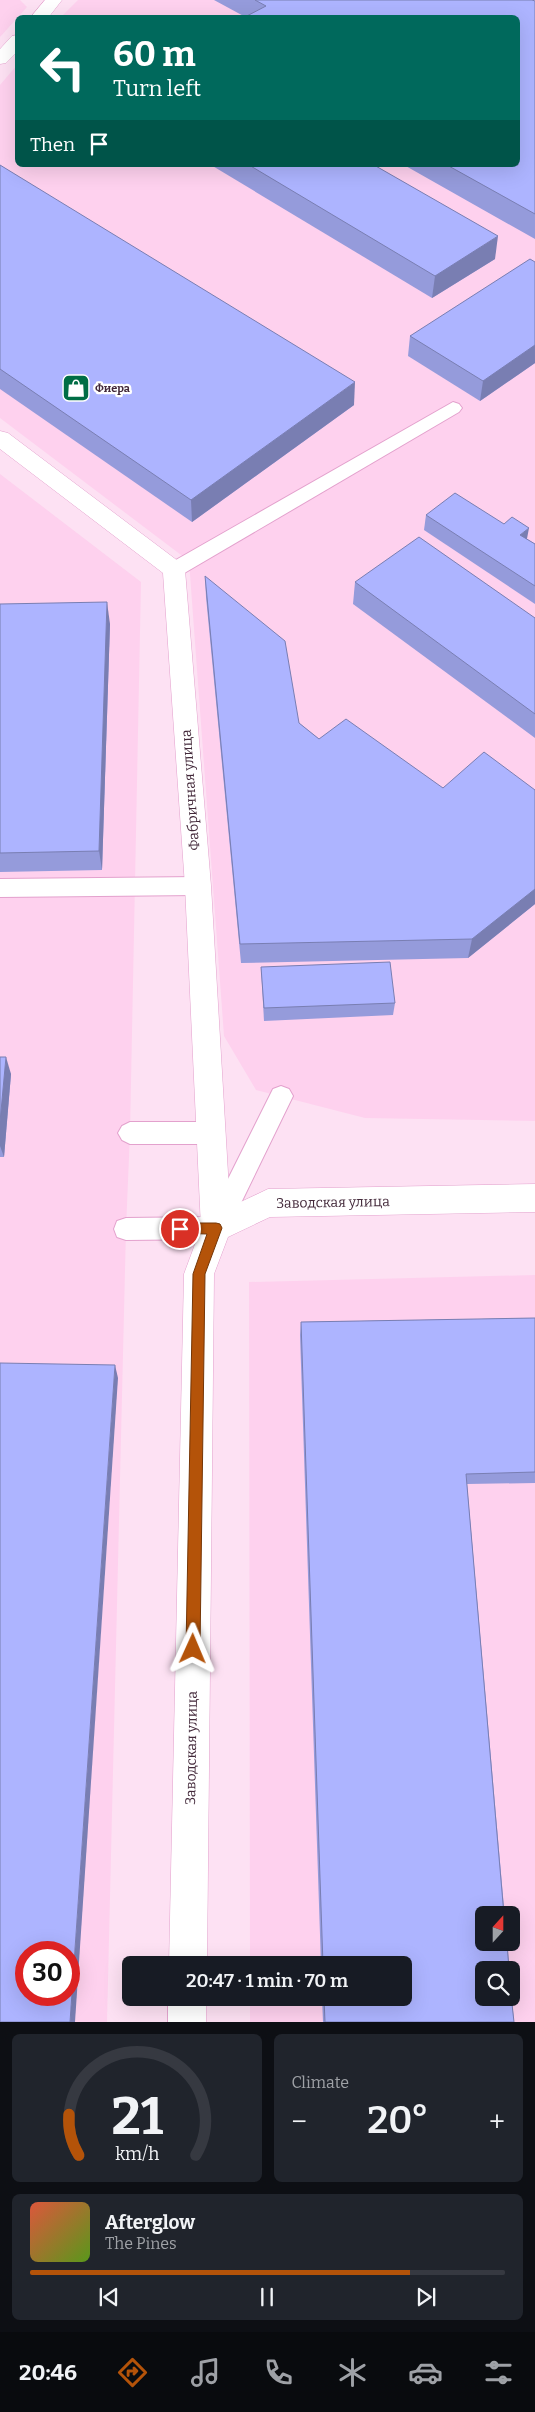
<!DOCTYPE html>
<html lang="en">
<head>
<meta charset="utf-8">
<style>
  :root { --surface:#171b24; --page:#20242c; --text:#f1f3f6; --muted:#9ea1a6; --line:#363941; --accent:#b45309 }
  body { margin:0; font-family:Bitter,serif; background:var(--page); color:var(--text); height:100vh; display:flex; flex-direction:column; font-size:19px; white-space:nowrap }
  * { box-sizing:border-box; margin:0 }
  p { font-size:16px; color:var(--muted) }
  .icon { flex:none; width:28px; height:28px; fill:none; stroke:currentColor; stroke-width:2; stroke-linecap:round; stroke-linejoin:round }
  .map { position:relative; height:2022px; overflow:hidden }
  .details { display:flex; flex-direction:column; gap:12px; padding:12px; background:#0d0f14; flex:1 }
  .details>* { flex:none }
  .hud { position:absolute; left:15px; top:15px; width:505px; height:152px; border-radius:8px; box-shadow:0 5px 20px #0002; background:#00695c; color:#fff; overflow:hidden }
  .needle { width:32px; rotate:21deg }
  .buttons { position:absolute; left:475px; top:1906px; display:grid; gap:10px }
  .buttons a { display:grid; place-items:center; width:45px; height:45px; border-radius:8px; background:var(--surface); box-shadow:0 5px 20px #0002; font-size:25px }
  .speed { position:absolute; left:15px; top:1941px; display:flex; gap:10px; font-size:25px; font-weight:700; text-align:center }
  .speed>* { display:grid; place-content:center; width:65px; height:65px; border-radius:50%; background:var(--surface); box-shadow:0 5px 20px #0002; line-height:1 }
  .speed .limit { border:8px solid #d22; background:#fff; color:#111 }
  .pin { position:absolute; display:grid; place-items:center; width:42px; height:42px; color:#fff; margin:-21px; border:2px solid #fff; border-radius:50%; box-shadow:0 1px 5px #0007 }
  .me { position:absolute; width:55px; margin:-28px; rotate:1deg; stroke-linejoin:round; filter:drop-shadow(0 0 4px #0008) }
  .turn { display:flex; align-items:center; gap:18px; height:105px; padding:0 15px; font-size:22px }
  .turn .icon { width:65px; height:65px; stroke-width:2.5 }
  .turn b { display:block; font-size:35px; line-height:42px }
  .then { display:flex; align-items:center; height:48px; padding:0 15px; background:#0003; gap:10px; font-size:19px }
  .big { font-size:38px; font-weight:600; line-height:1.1 }
  .details .card { flex:1; display:flex; flex-direction:column; justify-content:center; gap:8px; min-width:0; padding:0 18px; border-radius:8px; background:var(--page) }
  .details .dial { align-items:center; gap:0 }
  .dial svg { height:130px; overflow:visible; fill:none; stroke:var(--line); stroke-width:7; stroke-linecap:round; text-anchor:middle }
  .dial text { fill:var(--text); stroke:none }
  .song { display:flex; align-items:center; gap:15px }
  .cover { width:60px; height:60px; border-radius:8px; background:linear-gradient(135deg,hsl(10 70% 55%),hsl(90 70% 35%)) }
  .played { height:5px; border-radius:2px; background:linear-gradient(90deg,var(--accent) 80%,var(--line) 80%) }
  .keys { display:flex; justify-content:space-around; direction:ltr }
  .heat { display:flex; justify-content:space-between; align-items:center; font-size:28px; direction:ltr }
  .details .tiles { flex:1; display:grid; gap:12px; grid-template-columns:1fr 1fr }
  .card:last-child { grid-column:span 2 }
  .trip { position:absolute; left:122px; top:1956px; width:290px; height:50px; border-radius:8px; background:var(--surface); box-shadow:0 5px 20px #0002; font-weight:600; line-height:50px; text-align:center }
  .menu { display:flex; height:80px; justify-content:space-around; align-items:center; background:#090b0e; color:var(--muted) }
  .menu .icon { width:35px; height:35px }
  .menu .on { color:var(--accent) }
  .menu b { font-size:22px; color:var(--text) }
  .map>svg:first-child { display:block }
  .built { fill:#fed1ee; fill-rule:evenodd }
  .lines { fill:none; stroke-linecap:round; stroke-linejoin:round }
  .lane-casing { stroke:#e3a1cd; stroke-width:2 }
  .street-casing { stroke:#e3a1cd; stroke-width:1 }
  .lane { fill:#fff; fill-rule:evenodd }
  .street { fill:#fff; fill-rule:evenodd }
  .wall { fill:#959bdb }
  .shaded-wall { fill:#797eb2 }
  .building { fill:#adb4ff; stroke:#797eb2; fill-rule:evenodd }
  .route { fill:#b45309; stroke:#753606 }
  .labels { text-anchor:middle; stroke-width:4.5; stroke-linejoin:round; paint-order:stroke }
  .far-poi-label { font-size:11px; font-weight:bold; fill:#43293a; stroke:#fff; text-anchor:start }
  .street-label { font-size:14px; fill:#43293a; stroke:#fff }
</style>
</head>
<body>
<div class="map">
<svg width="535" height="2022" viewBox="0 0 535 2022">
  <rect width="100%" height="100%" fill="#fde1f3"/>
  <g class="built">
    <polygon points="0,0 20,0 27,7 0,37"/>
    <polygon points="78,0 535,0 535,1121 365,1118 256,1090 224,1036 189,561 0,418 0,85 17,65 18,165 518,165 518,18 61,17"/>
    <path d="M0 474 141 582 130 1133 126 1229 107 2022H0ZM26 1952H69V1995H26Z"/>
    <path d="M535 1275V2022H250V1998H404V1965H250L249 1282ZM484 1915H511V1942H484ZM484 1970H511V1998H484Z"/>
  </g>
  <g class="lines">
    <g class="lane-casing">
      <g id="lane">
        <polygon points="453,402 459,404 462,408 459,412 181,575 174,577 167,575 165,570 167,565"/>
        <polygon points="198,877 206,880 209,886 206,892 198,895 0,897 0,879"/>
        <polygon points="281,1086 289,1089 293,1096 225,1236 216,1239 126,1240 117,1237 114,1229 117,1221 126,1218 209,1217 273,1089"/>
        <polygon points="130,1122 211,1122 219,1126 223,1133 219,1140 211,1144 130,1144 122,1140 118,1133 122,1126"/>
      </g>
    </g>
    <g class="street-casing">
      <g id="street">
        <polygon points="45,0 62,0 48,18 30,18"/>
        <polygon points="18,35 18,51 6,63 0,64 0,49 12,36"/>
        <polygon points="0,431 8,433 182,564 185,570 211,886 230,1207 268,1189 535,1184 535,1212 270,1217 228,1237 214,1274 207,1965 169,1965 184,1274 201,1228 185,886 163,573 0,449"/>
        <rect x="168" y="1998" width="38" height="24"/>
      </g>
    </g>
    <use href="#lane" class="lane"/>
    <use href="#street" class="street"/>
  </g>
  <g class="wall">
    <polygon points="214,0 532,0 535,1 535,239 404,165 518,165"/>
    <polygon points="0,165 354,405 192,522 0,389"/>
    <polygon points="211,165 374,165 495,259 432,298"/>
    <polygon points="535,262 535,363 480,401 408,356 410,336"/>
    <polygon points="426,515 527,539 535,544 535,604 424,530"/>
    <polygon points="205,576 299,723 319,739 443,788 535,790 535,904 468,958 241,963 206,597"/>
    <polygon points="355,582 535,618 535,738 353,604"/>
    <polygon points="0,604 110,624 102,870 0,872"/>
    <polygon points="261,967 395,1003 393,1015 264,1021"/>
    <polygon points="0,1057 11,1074 4,1157 0,1157"/>
    <polygon points="535,1318 535,1483 467,1484 514,2022 323,2022 322,1998 404,1998 404,1965 321,1965 300,1335 301,1322"/>
  </g>
  <g class="shaded-wall">
    <polygon points="498,236 495,259 432,298 435,276"/>
    <polygon points="535,345 535,363 480,401 483,381"/>
    <polygon points="355,382 354,405 192,522 191,500"/>
    <polygon points="529,528 526,544 520,535"/>
    <polygon points="107,602 110,624 102,870 99,851"/>
    <polygon points="535,889 535,904 468,958 472,939"/>
    <polygon points="6,1057 11,1074 4,1157 0,1146 0,1122"/>
    <polygon points="115,1365 118,1378 75,2022 70,2022"/>
  </g>
  <g class="building">
    <polygon points="255,0 532,0 535,1 535,214 447,165 518,165 518,18 243,18 266,6"/>
    <polygon points="0,165 355,382 191,500 0,369"/>
    <polygon points="249,165 374,165 498,236 435,276"/>
    <polygon points="530,259 535,262 535,345 483,381 410,336"/>
    <polygon points="455,493 504,524 512,517 529,528 520,535 535,544 535,586 426,515"/>
    <polygon points="419,537 535,618 535,714 355,582"/>
    <polygon points="205,576 285,641 299,723 319,739 346,719 443,788 484,752 535,790 535,889 472,939 240,944"/>
    <polygon points="107,602 99,851 0,853 0,604"/>
    <polygon points="390,962 395,1003 264,1008 261,967"/>
    <polygon points="0,1057 6,1057 0,1122"/>
    <polygon points="535,1318 535,1472 466,1474 504,1915 484,1915 484,1942 507,1942 509,1970 484,1970 484,1998 511,1998 511,1995 514,2022 325,2022 324,1998 404,1998 404,1965 323,1965 301,1322"/>
    <path d="M0 1363 115 1365 70 2022H0ZM26 1952H69V1995H26Z"/>
  </g>
  <polygon class="route" points="180,1223 216,1223 220,1224 222,1228 205,1274 200,1649 198,1654 193,1656 188,1654 186,1649 193,1274 207,1234 175,1233 174,1229 175,1225"/>
  <defs>
    <g id="shop-square" transform="scale(1.4375)"><rect x="-9" y="-9" width="18" height="18" rx="4" fill="#006d45" stroke="#fff"/><path d="M-5-2.5h2.3a2.7 3.5 0 0 1 5.4 0H5L5.5 6h-11ZM-1.5-2.5h3a1.5 2.3 0 0 0-3 0Z" fill="#fff"/></g>
  </defs>
  <g fill-rule="evenodd">
    <use href="#shop-square" x="76" y="388"/>
  </g>
  <g class="labels">
    <g class="far-poi-label">
      <text x="95" y="392">Фиера</text>
    </g>
    <g class="street-label">
      <text transform="translate(190 790) rotate(-94)" y="5">Фабричная улица</text>
      <text transform="translate(333 1202) rotate(-1)" y="5">Заводская улица</text>
      <text transform="translate(191 1748) rotate(-89)" y="5">Заводская улица</text>
    </g>
  </g>
</svg>
<div class="buttons">
<a><svg class="needle" viewBox="-14 -14 28 28"><path d="M0-13l5 13h-10z" fill="#e53935"/><path d="M0 13l5-13h-10z" fill="#9ea1a6"/></svg></a>
<a><svg class="icon" aria-label="search" viewBox="0 0 24 24"><circle cx="10" cy="10" r="6"/><path d="M15 15l6 6"/></svg></a>
</div>
<div class="speed"><div class="limit">30</div></div>
<div class="pin" style="left:180px;top:1229px;background:#d93025"><svg class="icon" aria-label="arrive" viewBox="0 0 24 24"><path d="M6 21V4h12l-3 4 3 4H6"/></svg></div>
<svg class="me" style="left:193px;top:1649px" viewBox="-20 -20 40 40"><path d="M0-17L14 15 0 8-14 15z" fill="#b45309" stroke="#fff" stroke-width="4"/></svg>
<div class="trip">20:47 · 1 min · 70 m</div>
<div class="hud">
<div class="turn"><svg class="icon" aria-label="left" viewBox="0 0 24 24"><path d="M17 20v-9H6M10 6l-5 5 5 5"/></svg><div><b>60 m</b>Turn left</div></div>
<div class="then">Then<svg class="icon" aria-label="arrive" viewBox="0 0 24 24"><path d="M6 21V4h12l-3 4 3 4H6"/></svg></div>
</div>
</div>
<section class="details">
<div class="tiles">
<div class="card dial"><svg viewBox="0 0 100 80">
<path d="M14 69A42 42 0 1 1 86 69"/>
<path d="M14 69A42 42 0 0 1 8 44" stroke="#b45309"/>
<text x="50" y="56" font-size="32" font-weight="700">21</text>
<text x="50" y="72" font-size="11">km/h</text>
</svg></div>
<div class="card"><p>Climate</p>
<div class="heat"><a>−</a><b class="big">20°</b><a>+</a></div>
</div>
<div class="card">
<div class="song"><i class="cover"></i><div><b>Afterglow</b><p>The Pines</p></div></div>
<div class="played"></div>
<div class="keys"><svg class="icon" aria-label="previous" viewBox="0 0 24 24"><path d="M18 5L8 12l10 7zM5 5v14"/></svg><svg class="icon" aria-label="pause" viewBox="0 0 24 24"><path d="M8 5v14M16 5v14"/></svg><svg class="icon" aria-label="next" viewBox="0 0 24 24"><path d="M6 5l10 7-10 7zM19 5v14"/></svg></div>
</div>
</div>
</section>
<nav class="menu">
<b>20:46</b>
<svg class="icon on" aria-label="directions" viewBox="0 0 24 24"><path d="M12 3l9 9-9 9-9-9zM9 14v-3h6M13 9l2 2-2 2"/></svg>
<svg class="icon" aria-label="music" viewBox="0 0 24 24"><path d="M9 18V5l10-2v13"/><circle cx="6" cy="18" r="3"/><circle cx="16" cy="16" r="3"/></svg>
<svg class="icon" aria-label="phone" viewBox="0 0 24 24"><path d="M5 4h4l2 5-3 2q2 4 5 5l2-3 5 2v4C11 20 4 13 5 4z"/></svg>
<svg class="icon" aria-label="climate" viewBox="0 0 24 24"><path d="M12 3v18M4 7l16 10M4 17L20 7"/></svg>
<svg class="icon" aria-label="car" viewBox="0 0 24 24"><path d="M5 17H2v-5l4-1 3-4h7l3 4 3 1v5h-3M9 17h6M6 11h13"/><circle cx="7" cy="17" r="2"/><circle cx="17" cy="17" r="2"/></svg>
<svg class="icon" aria-label="filters" viewBox="0 0 24 24"><path d="M4 7h16M4 17h16"/><circle cx="9" cy="7" r="2"/><circle cx="15" cy="17" r="2"/></svg>
</nav>
</body>
</html>
